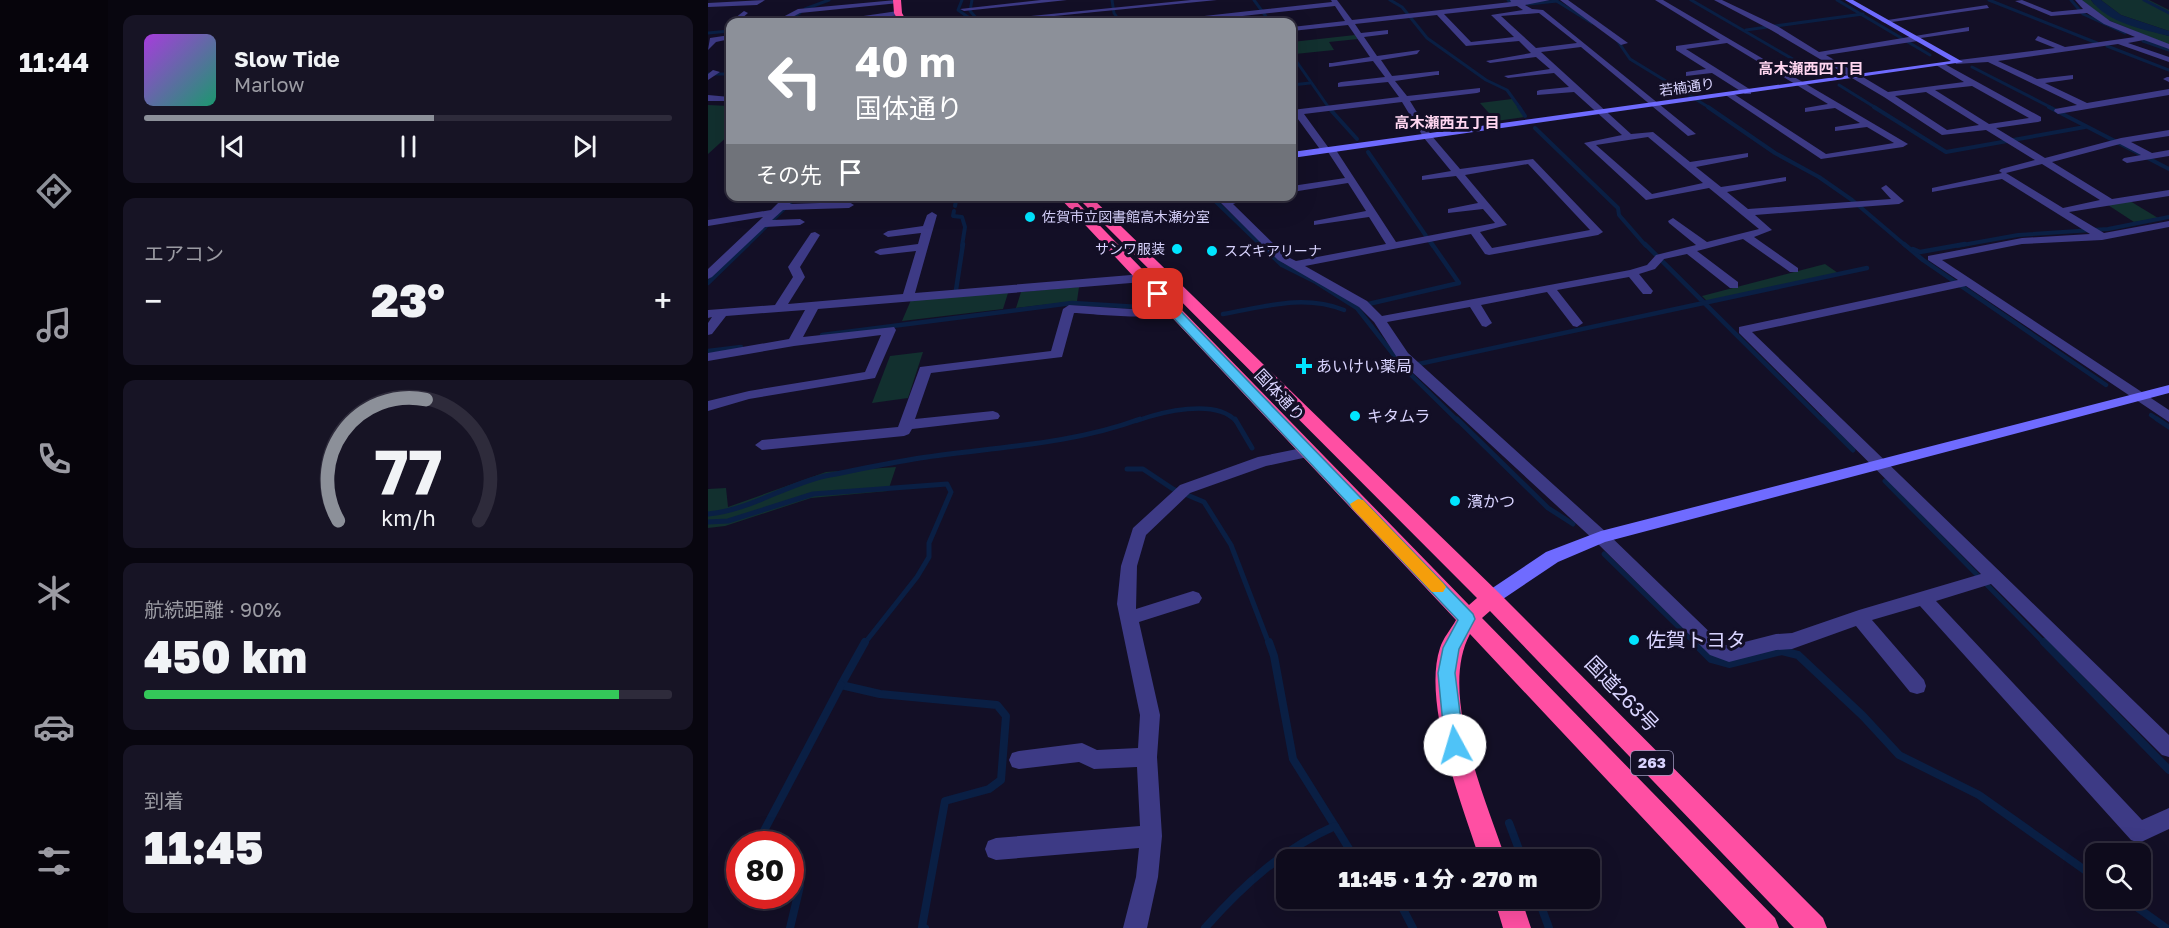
<!DOCTYPE html>
<html lang="ja">
<head>
<meta charset="utf-8">
<style>
  :root { --surface:#0e0b1c; --page:#171425; --text:#f1f3f6; --muted:#9b9ba3; --line:#2e2b3b; --accent:#8c9099 }
  body { margin:0; font-family:"Golos Text","Noto Sans JP",sans-serif; background:var(--page); color:var(--text); height:100vh; display:flex; flex-direction:column; font-size:22px; white-space:nowrap }
  * { box-sizing:border-box; margin:0 }
  p { font-size:20px; color:var(--muted) }
  .icon { flex:none; width:33px; height:33px; fill:none; stroke:currentColor; stroke-width:2; stroke-linecap:round; stroke-linejoin:round }
  .map { position:relative; flex:1; overflow:hidden }
  .details { display:flex; flex-direction:column; gap:15px; padding:15px; background:#08060f; width:600px }
  .details>* { flex:none }
  .guide { position:absolute; left:18px; top:18px; width:570px; height:183px; border-radius:12px; box-shadow:0 6px 24px #0002,0 0 0 2px var(--line); background:#8c9099; color:#fff; overflow:hidden }
  .fabs { position:absolute; left:1377px; top:843px; display:grid; gap:12px }
  .fabs a { display:grid; place-items:center; width:66px; height:66px; border-radius:12px; background:var(--surface); box-shadow:0 6px 24px #0002,0 0 0 2px var(--line); font-size:30px }
  .speed { position:absolute; left:18px; top:831px; display:flex; gap:12px; font-size:30px; font-weight:700; text-align:center }
  .speed>* { display:grid; place-content:center; width:78px; height:78px; border-radius:50%; background:var(--surface); box-shadow:0 6px 24px #0002,0 0 0 2px var(--line); line-height:1 }
  .speed .limit { border:9px solid #d22; background:#fff; color:#111 }
  .pin { position:absolute; display:grid; place-items:center; width:51px; height:51px; color:#fff; margin:-26px; border-radius:12px; box-shadow:0 3px 9px #0006 }
  .me { position:absolute; width:66px; margin:-33px; rotate:354deg; stroke-linejoin:round; filter:drop-shadow(0 0 4px #0008) }
  .turn { display:flex; align-items:center; gap:21px; height:126px; padding:0 30px; font-size:27px }
  .turn .icon { width:78px; height:78px; stroke-width:2.5 }
  .turn b { display:block; font-size:42px; line-height:51px }
  .then { display:flex; align-items:center; height:57px; padding:0 30px; background:#0003; gap:12px; font-size:22px }
  .big { font-size:45px; font-weight:800; line-height:1.1 }
  .details .widget { flex:1; display:flex; flex-direction:column; justify-content:center; gap:9px; min-width:0; padding:0 21px; border-radius:12px; background:var(--page) }
  .details .dial { align-items:center; gap:0 }
  .dial svg { height:156px; overflow:visible; fill:none; stroke:var(--line); stroke-width:7; stroke-linecap:round; text-anchor:middle }
  .dial text { fill:var(--text); stroke:none }
  .song { display:flex; align-items:center; gap:18px }
  .cover { width:72px; height:72px; border-radius:9px; background:linear-gradient(135deg,hsl(280 70% 55%),hsl(160 70% 35%)) }
  .played { height:6px; border-radius:3px; background:linear-gradient(90deg,var(--accent) 55%,var(--line) 55%) }
  .keys { display:flex; justify-content:space-around; direction:ltr }
  .heat { display:flex; justify-content:space-between; align-items:center; font-size:33px; direction:ltr }
  .charge { height:9px; border-radius:4px; background:linear-gradient(90deg,#34c759 90%,var(--line) 0) }
  .trip { position:absolute; left:568px; top:849px; width:324px; height:60px; border-radius:12px; background:var(--surface); box-shadow:0 6px 24px #0002,0 0 0 2px var(--line); font-weight:800; line-height:60px; text-align:center }
  main { display:flex; flex:1; min-height:0 }
  .dock { display:flex; flex-direction:column; width:108px; justify-content:space-around; align-items:center; background:#06040b; color:var(--muted) }
  .dock .icon { width:42px; height:42px }
  .dock .current { color:var(--accent) }
  .dock b { font-size:27px; color:var(--text) }
  .map>svg:first-child { display:block }
  .green { fill:#12302f }
  .water { fill:#0a1f44 }
  .lines { fill:none; stroke-linecap:round; stroke-linejoin:round }
  .stream-far4 { stroke:#0a1f44; stroke-width:3 }
  .stream-far3 { stroke:#0a1f44; stroke-width:4 }
  .stream-far2 { stroke:#0a1f44; stroke-width:4.5 }
  .stream-far1 { stroke:#0a1f44; stroke-width:5 }
  .stream { stroke:#0a1f44; stroke-width:8 }
  .street { fill:#3d3a85; fill-rule:evenodd }
  .secondary { fill:#6f6bff; fill-rule:evenodd }
  .highway { fill:#ff4fa3; fill-rule:evenodd }
  .route { fill:#4fc3f7; stroke:#337fa1; stroke-width:1.5 }
  .slow { fill:#f59e0b }
  .poi-dot { fill:#00e5ff; stroke:#130f26; stroke-width:2 }
  .labels { text-anchor:middle; stroke-width:6; stroke-linejoin:round; paint-order:stroke }
  .far-street-label { font-size:14px; fill:#d9d4ff; stroke:#130f26 }
  .far-poi-label { font-size:14px; fill:#d9d4ff; stroke:#130f26; text-anchor:start }
  .far-neighbourhood-label { font-size:15px; font-weight:bold; fill:#ffd6f0; stroke:#130f26 }
  .shield { fill:#130f26; stroke:#9e99be; stroke-width:1.5 }
  .shield-label { font-size:15px; font-weight:bold; fill:#d9d4ff }
  .poi-label { font-size:16px; fill:#d9d4ff; stroke:#130f26; text-anchor:start }
  .street-label { font-size:16px; fill:#d9d4ff; stroke:#130f26 }
  .near-poi-label { font-size:20px; fill:#d9d4ff; stroke:#130f26; text-anchor:start }
  .near-street-label { font-size:20px; fill:#d9d4ff; stroke:#130f26 }
</style>
</head>
<body>
<main>
<nav class="dock">
<b>11:44</b>
<svg class="icon current" aria-label="directions" viewBox="0 0 24 24"><path d="M12 3l9 9-9 9-9-9zM9 14v-3h6M13 9l2 2-2 2"/></svg>
<svg class="icon" aria-label="music" viewBox="0 0 24 24"><path d="M9 18V5l10-2v13"/><circle cx="6" cy="18" r="3"/><circle cx="16" cy="16" r="3"/></svg>
<svg class="icon" aria-label="phone" viewBox="0 0 24 24"><path d="M5 4h4l2 5-3 2q2 4 5 5l2-3 5 2v4C11 20 4 13 5 4z"/></svg>
<svg class="icon" aria-label="climate" viewBox="0 0 24 24"><path d="M12 3v18M4 7l16 10M4 17L20 7"/></svg>
<svg class="icon" aria-label="car" viewBox="0 0 24 24"><path d="M5 17H2v-5l4-1 3-4h7l3 4 3 1v5h-3M9 17h6M6 11h13"/><circle cx="7" cy="17" r="2"/><circle cx="17" cy="17" r="2"/></svg>
<svg class="icon" aria-label="filters" viewBox="0 0 24 24"><path d="M4 7h16M4 17h16"/><circle cx="9" cy="7" r="2"/><circle cx="15" cy="17" r="2"/></svg>
</nav>
<section class="details">
<div class="widget">
<div class="song"><i class="cover"></i><div><b>Slow Tide</b><p>Marlow</p></div></div>
<div class="played"></div>
<div class="keys"><svg class="icon" aria-label="previous" viewBox="0 0 24 24"><path d="M18 5L8 12l10 7zM5 5v14"/></svg><svg class="icon" aria-label="pause" viewBox="0 0 24 24"><path d="M8 5v14M16 5v14"/></svg><svg class="icon" aria-label="next" viewBox="0 0 24 24"><path d="M6 5l10 7-10 7zM19 5v14"/></svg></div>
</div>
<div class="widget"><p>エアコン</p>
<div class="heat"><a>−</a><b class="big">23°</b><a>+</a></div>
</div>
<div class="widget dial"><svg viewBox="0 0 100 80">
<path d="M14 69A42 42 0 1 1 86 69"/>
<path d="M14 69A42 42 0 0 1 59 7" stroke="#8c9099"/>
<text x="50" y="56" font-size="32" font-weight="700">77</text>
<text x="50" y="72" font-size="11">km/h</text>
</svg></div>
<div class="widget"><p>航続距離 · 90%</p><b class="big">450 km</b><div class="charge"></div></div>
<div class="widget"><p>到着</p><b class="big">11:45</b></div>
</section>
<div class="map">
<svg width="1461" height="928" viewBox="0 0 1461 928">
  <rect width="100%" height="100%" fill="#130f26"/>
  <g class="green">
    <polygon points="1373,0 1383,0 1386,4 1429,27 1461,36 1461,45 1400,20"/>
    <polygon points="1393,0 1441,0 1461,10 1461,31 1413,15"/>
    <polygon points="647,35 650,39 621,42 626,50 587,54 584,42"/>
    <polygon points="804,99 817,117 788,121 772,103"/>
    <polygon points="0,105 22,106 22,134 0,154"/>
    <polygon points="1422,201 1450,218 1426,222 1400,205"/>
    <polygon points="1117,264 1130,273 999,301 994,296"/>
    <polygon points="371,287 369,301 308,308 313,292"/>
    <polygon points="300,293 295,309 194,321 203,300"/>
    <polygon points="215,352 200,398 164,403 182,356"/>
    <polygon points="188,467 180,491 103,498 17,526 0,528 0,489 18,488 20,507 118,472"/>
  </g>
  <path class="water" d="M1383 0H1393L1413 15 1461 31V36C1436 30 1398 22 1383 0Z"/>
  <g class="lines">
    <g class="stream-far4">
      <polyline points="254,0 250,10 260,17 261,22"/>
      <polyline points="264,0 262,11 272,22"/>
      <polyline points="404,0 406,13 412,22"/>
      <polyline points="546,0 562,22"/>
      <polyline points="682,0 694,7 719,38 778,80 799,90 812,108"/>
      <polyline points="800,0 805,4"/>
      <polyline points="847,0 884,23"/>
      <polyline points="983,0 1114,76"/>
      <polyline points="1129,0 1222,55"/>
      <polyline points="1281,0 1389,43"/>
      <polyline points="1363,0 1375,14 1417,33"/>
      <polyline points="1436,0 1461,13"/>
      <polyline points="820,4 849,1"/>
      <polyline points="97,9 121,0"/>
      <polyline points="75,22 92,13"/>
      <polyline points="1038,30 1155,14"/>
      <polyline points="0,33 22,31"/>
      <polyline points="909,40 922,59 1002,108"/>
      <polyline points="1435,41 1461,50"/>
      <polyline points="1399,46 1461,70"/>
      <polyline points="584,55 621,108"/>
      <polyline points="1264,67 1344,108"/>
      <polyline points="0,74 22,74"/>
      <polyline points="584,85 602,83"/>
      <polyline points="1131,85 1168,108"/>
    </g>
    <g class="stream-far3">
      <polyline points="620,107 649,139"/>
      <polyline points="811,107 817,116"/>
      <polyline points="1000,107 1067,153 1111,177 1144,200 1198,246"/>
      <polyline points="1166,107 1238,152 1377,127"/>
      <polyline points="1341,107 1461,169"/>
      <polyline points="827,128 910,208 911,215 938,246"/>
      <polyline points="660,152 725,246"/>
      <polyline points="502,196 554,246"/>
      <polyline points="247,206 248,201"/>
      <polyline points="246,211 245,216 254,217 257,227 254,246"/>
      <polyline points="38,246 89,196"/>
      <polyline points="1249,246 1310,235 1400,229 1461,217"/>
    </g>
    <g class="stream-far2">
      <polyline points="552,244 574,265 608,282 649,308 696,368 750,421"/>
      <polyline points="937,244 1115,421"/>
      <polyline points="1196,244 1215,260 1398,385"/>
      <polyline points="1205,249 1212,252 1257,244"/>
      <polyline points="0,283 40,244"/>
      <polyline points="248,290 255,244"/>
      <polyline points="656,305 751,283 724,244"/>
      <path d="M515 314C556 307 595 294 636 310"/>
      <polyline points="114,335 364,303 431,307"/>
      <polyline points="0,351 33,347"/>
      <polyline points="706,365 1159,268"/>
      <polyline points="1443,415 1452,421"/>
      <path d="M428 421C453 412 507 398 528 421"/>
    </g>
    <g class="stream-far1">
      <polyline points="527,419 544,448"/>
      <polyline points="749,419 840,508 865,524"/>
      <polyline points="1114,419 1145,450"/>
      <polyline points="1449,419 1461,427"/>
      <polyline points="419,469 435,469 465,489 496,502 523,545 561,644"/>
      <polyline points="1177,481 1337,644"/>
      <path d="M0 514C42 510 77 485 117 476 148 470 180 463 212 458 285 447 362 445 432 419"/>
      <polyline points="0,522 20,521 105,494 239,484 243,492 221,543 221,557 209,577 156,644"/>
      <polyline points="896,554 988,644"/>
    </g>
    <g class="stream">
      <polyline points="157,642 133,685 172,694 289,705 298,716 293,780 281,789 237,801 214,927 217,928"/>
      <polyline points="561,642 566,656 585,759 627,826"/>
      <polyline points="986,642 1003,659 1021,664 1074,651 1090,655 1155,716 1191,755 1271,795 1388,878"/>
      <polyline points="1336,642 1461,770"/>
      <polyline points="801,823 815,860"/>
      <polyline points="49,844 133,685"/>
      <polyline points="82,876 89,876 92,886 82,928"/>
      <polyline points="684,898 695,909 705,928"/>
      <polyline points="830,898 841,928"/>
      <polyline points="1416,898 1458,928"/>
      <path d="M497 928C535 885 575 849 627 826L648 860"/>
    </g>
    <g class="street">
      <polygon points="57,0 49,5 0,7 0,3"/>
      <polygon points="188,0 191,1 191,3 92,13 75,22 22,22 36,11 40,13 33,19 75,17 90,9"/>
      <polygon points="333,0 359,0 256,11 252,9"/>
      <polygon points="483,0 509,0 284,22 262,22"/>
      <path d="M623 0H629L644 20 803 2 802 0H842L817 5 824 9 835 10 988 134 980 136 873 47 833 52 923 134 945 132 982 162 1040 153V157L988 167 1013 187 1078 177V181L1019 192 1040 209 1183 199 1173 188 1178 185 1196 201 1191 204 1047 215 1064 230 1046 237 1090 268V272H1082L1035 239 989 251 1030 282V288H1022L979 254 956 259 947 269 931 274 945 291 943 294H935L921 277 849 290 875 323 869 327 865 326 839 292 773 305 784 323 778 327 774 326 762 307 679 322 700 353 899 533 1014 644 1021 646 1068 634 1084 633 1151 610 1273 574 1031 333V327L1250 280 1220 260V256L1314 238 1382 234 1294 179 1224 192V188L1294 173 1291 171 1293 169 1327 160 1278 130 1234 135 1176 97 1063 30 1006 0H1014L1069 26 1111 52 1261 27V31L1213 38 1210 41 1118 55 1180 92 1256 82 1228 65 1235 63 1333 117V121L1330 122 1288 128 1337 158 1413 138 1461 130V136L1423 142 1444 153 1461 150V156L1419 163 1414 160 1416 158 1433 155 1412 144 1344 162 1404 199 1461 190V196L1361 212 1396 233 1461 221V227L1394 240 1314 244 1234 260 1461 410V422L1258 286 1044 332 1461 735V757L1454 755 1283 584 1228 601 1434 820 1461 808V829L1431 843 1423 840 1212 606 1164 620 1216 680 1218 686 1216 692 1209 694 1202 692 1148 626 1084 649 1068 650 1021 662 1002 655 887 541 690 359 666 322 651 307 570 260 506 196H517L520 199 547 196 525 204 578 256 588 261 678 244 661 217 606 225V221L658 211 640 183 584 192V186L637 178 620 152H614L587 115 584 116V110L691 97 680 82 630 87V83L633 82 677 77 665 61 621 67V63H624L662 57 640 25 584 31V27L637 21 627 6 489 21V22H442L624 2ZM809 6 815 10 783 15 806 37 763 42 736 14ZM831 13 869 43 828 48 793 16ZM729 15 758 46 811 41 823 53 778 61 782 63 828 57 842 69 796 76 800 78 846 73 861 87 832 90 829 91V95L866 92 914 135 876 143 938 200 1001 188 1051 229 999 242 965 218 960 221 961 223 988 245 948 255 939 265 922 270 674 316 659 301 597 266 763 234 777 254 781 255 890 235 895 232 825 159 752 169 723 135 702 101 769 93 772 92V88L699 96 687 81 728 75H731V71L684 76 673 60 709 54 712 50 669 56 656 37 680 34V30L653 33 647 24ZM1264 86 1321 118 1281 124 1227 90ZM1218 92 1271 125 1239 130 1187 96ZM694 102 716 138 743 171 714 176V180L748 176 770 203 740 209V213L775 209 787 223 688 242 626 147H620L596 114ZM940 137 995 183 944 194 888 145ZM820 164 882 230 784 248 772 232 799 225 757 175ZM1334 164 1392 200 1355 208 1298 173Z"/>
      <polygon points="852,0 860,0 920,43 913,45"/>
      <polygon points="947,0 955,0 1200,144 1195,147 1113,159 1016,94 1023,92 1118,154 1186,143 1159,127 1127,131 1127,127 1152,123 1127,108 1097,112 1097,108 1120,104 1019,43 978,49 1043,90 1043,94 1037,94 1004,73 978,76 978,72 998,69 968,50 968,46 1012,40"/>
      <polygon points="1314,0 1344,12 1375,9 1367,0 1374,0 1402,21 1461,44 1461,49 1436,40 1420,43 1461,57 1461,62 1410,44 1290,61 1329,79 1365,75 1365,79 1337,83 1379,103 1461,89 1461,95 1350,114 1346,111 1347,109 1369,105 1280,62 1248,64 1247,62 1251,60 1347,48 1327,40 1330,36 1357,47 1427,37 1396,24 1379,13 1343,16 1307,1"/>
      <polygon points="1279,5 1281,8 1177,23 1173,21"/>
      <polygon points="190,11 193,15 131,22 114,22"/>
      <polygon points="22,35 22,39 8,42 0,50 2,38"/>
      <polygon points="5,70 12,72 0,80 0,74"/>
      <polygon points="1459,77 1461,77 1461,82 1455,79"/>
      <polygon points="0,95 22,97 22,101 0,101"/>
      <polygon points="77,196 89,196 82,204 141,202 146,205 141,208 75,210 64,220 92,219 97,222 92,225 57,227 4,277 0,279 0,269 55,217 0,226 0,220 63,210"/>
      <path d="M230 196H263C255 201 238 201 230 196Z"/>
      <polygon points="224,212 229,215 207,293 435,274 441,278 435,282 110,309 95,337 186,327 188,330 167,378 41,399 0,411 0,401 41,391 157,372 173,335 86,346 0,361 0,353 81,339 97,310 18,316 4,334 0,335 0,323 4,317 0,318 0,310 67,305 85,277 80,267 103,233 107,232 112,235 92,267 97,277 80,304 195,294 208,251 172,255 166,252 172,249 210,244 213,233 180,237 175,234 180,231 215,226 219,215"/>
      <path d="M361 305 423 309 465 306 471 310C458 322 386 314 366 313L354 357 223 373 207 419 285 411 290 413 292 416 290 419 204 429 201 434 196 436 54 450 47 445 54 440 190 427 212 367 343 351 355 309Z"/>
      <polygon points="599,447 604,448 606,452 604,456 558,466 482,493 438,535 429,566 428,609 485,591 491,593 494,598 491,603 431,622 452,715 449,757 454,836 450,877 439,928 415,928 428,877 431,848 288,860 280,857 277,849 280,841 288,838 432,826 429,767 386,769 371,762 311,769 304,767 301,760 304,753 311,751 374,743 389,750 430,748 432,715 409,604 413,566 425,528 472,485 550,457"/>
    </g>
    <g class="secondary">
      <polygon points="1137,0 1145,0 1255,62 584,158 584,152 1243,61"/>
      <polygon points="1461,385 1461,393 897,542 850,562 789,603 783,605 777,603 774,598 777,593 838,552 893,531"/>
    </g>
    <g class="highway">
      <polygon points="185,0 193,0 194,13 199,22 191,22 186,13"/>
      <path d="M350 196H363L761 605 769 598 368 196H382L790 592 1115 918 1119 928H1086L782 611 774 618 1067 918 1071 928H1038L762 634C730 693 778 800 798 860H772C754 805 714 703 732 648 735 638 743 629 748 620Z"/>
      <polygon points="786,898 813,898 823,928 795,928"/>
    </g>
  </g>
  <polygon class="route" points="446,292 454,292 765,614 767,619 751,649 747,673 756,745 753,751 747,753 740,751 737,745 730,673 735,648 750,620 446,297"/>
  <polygon class="slow" points="650,499 655,500 735,583 738,587 735,592 724,592 644,508 642,504"/>
  <g class="poi-dot">
    <circle cx="322" cy="217" r="6"/>
    <circle cx="469" cy="249" r="6"/>
    <circle cx="504" cy="251" r="6"/>
    <path d="M593 357h6v6h6v6h-6v6h-6v-6h-6v-6h6z"/>
    <circle cx="647" cy="416" r="6"/>
    <circle cx="747" cy="501" r="6"/>
    <circle cx="926" cy="640" r="6"/>
  </g>
  <g class="labels">
    <g class="far-street-label">
      <text transform="translate(979 87) rotate(-8)" y="5">若楠通り</text>
    </g>
    <g class="far-poi-label">
      <text x="334" y="222">佐賀市立図書館高木瀬分室</text>
      <text x="457" y="254" text-anchor="end">サンワ服装</text>
      <text x="516" y="256">スズキアリーナ</text>
    </g>
    <g class="far-neighbourhood-label">
      <text x="1103" y="74">高木瀬西四丁目</text>
      <text x="739" y="128">高木瀬西五丁目</text>
    </g>
    <rect class="shield" x="923" y="751" width="42" height="24" rx="4.5"/>
    <g class="shield-label">
      <text x="944" y="768">263</text>
    </g>
    <g class="poi-label">
      <text x="608" y="372">あいけい薬局</text>
      <text x="659" y="422">キタムラ</text>
      <text x="759" y="507">濱かつ</text>
    </g>
    <g class="street-label">
      <text transform="translate(572 395) rotate(47)" y="6">国体通り</text>
    </g>
    <g class="near-poi-label">
      <text x="938" y="647">佐賀トヨタ</text>
    </g>
    <g class="near-street-label">
      <text transform="translate(914 694) rotate(46)" y="7">国道263号</text>
    </g>
  </g>
</svg>
<div class="fabs">
<a><svg class="icon" aria-label="search" viewBox="0 0 24 24"><circle cx="10" cy="10" r="6"/><path d="M15 15l6 6"/></svg></a>
</div>
<div class="speed"><div class="limit">80</div></div>
<div class="pin" style="left:450px;top:294px;background:#d93025"><svg class="icon" aria-label="arrive" viewBox="0 0 24 24"><path d="M6 21V4h12l-3 4 3 4H6"/></svg></div>
<svg class="me" style="left:747px;top:745px" viewBox="-20 -20 40 40"><circle r="19" fill="#fff"/><path d="M0-13L10 11 0 6-10 11z" fill="#4fc3f7"/></svg>
<div class="trip">11:45 · 1 分 · 270 m</div>
<div class="guide">
<div class="turn"><svg class="icon" aria-label="left" viewBox="0 0 24 24"><path d="M17 20v-9H6M10 6l-5 5 5 5"/></svg><div><b>40 m</b>国体通り</div></div>
<div class="then">その先<svg class="icon" aria-label="arrive" viewBox="0 0 24 24"><path d="M6 21V4h12l-3 4 3 4H6"/></svg></div>
</div>
</div>
</main>
</body>
</html>
